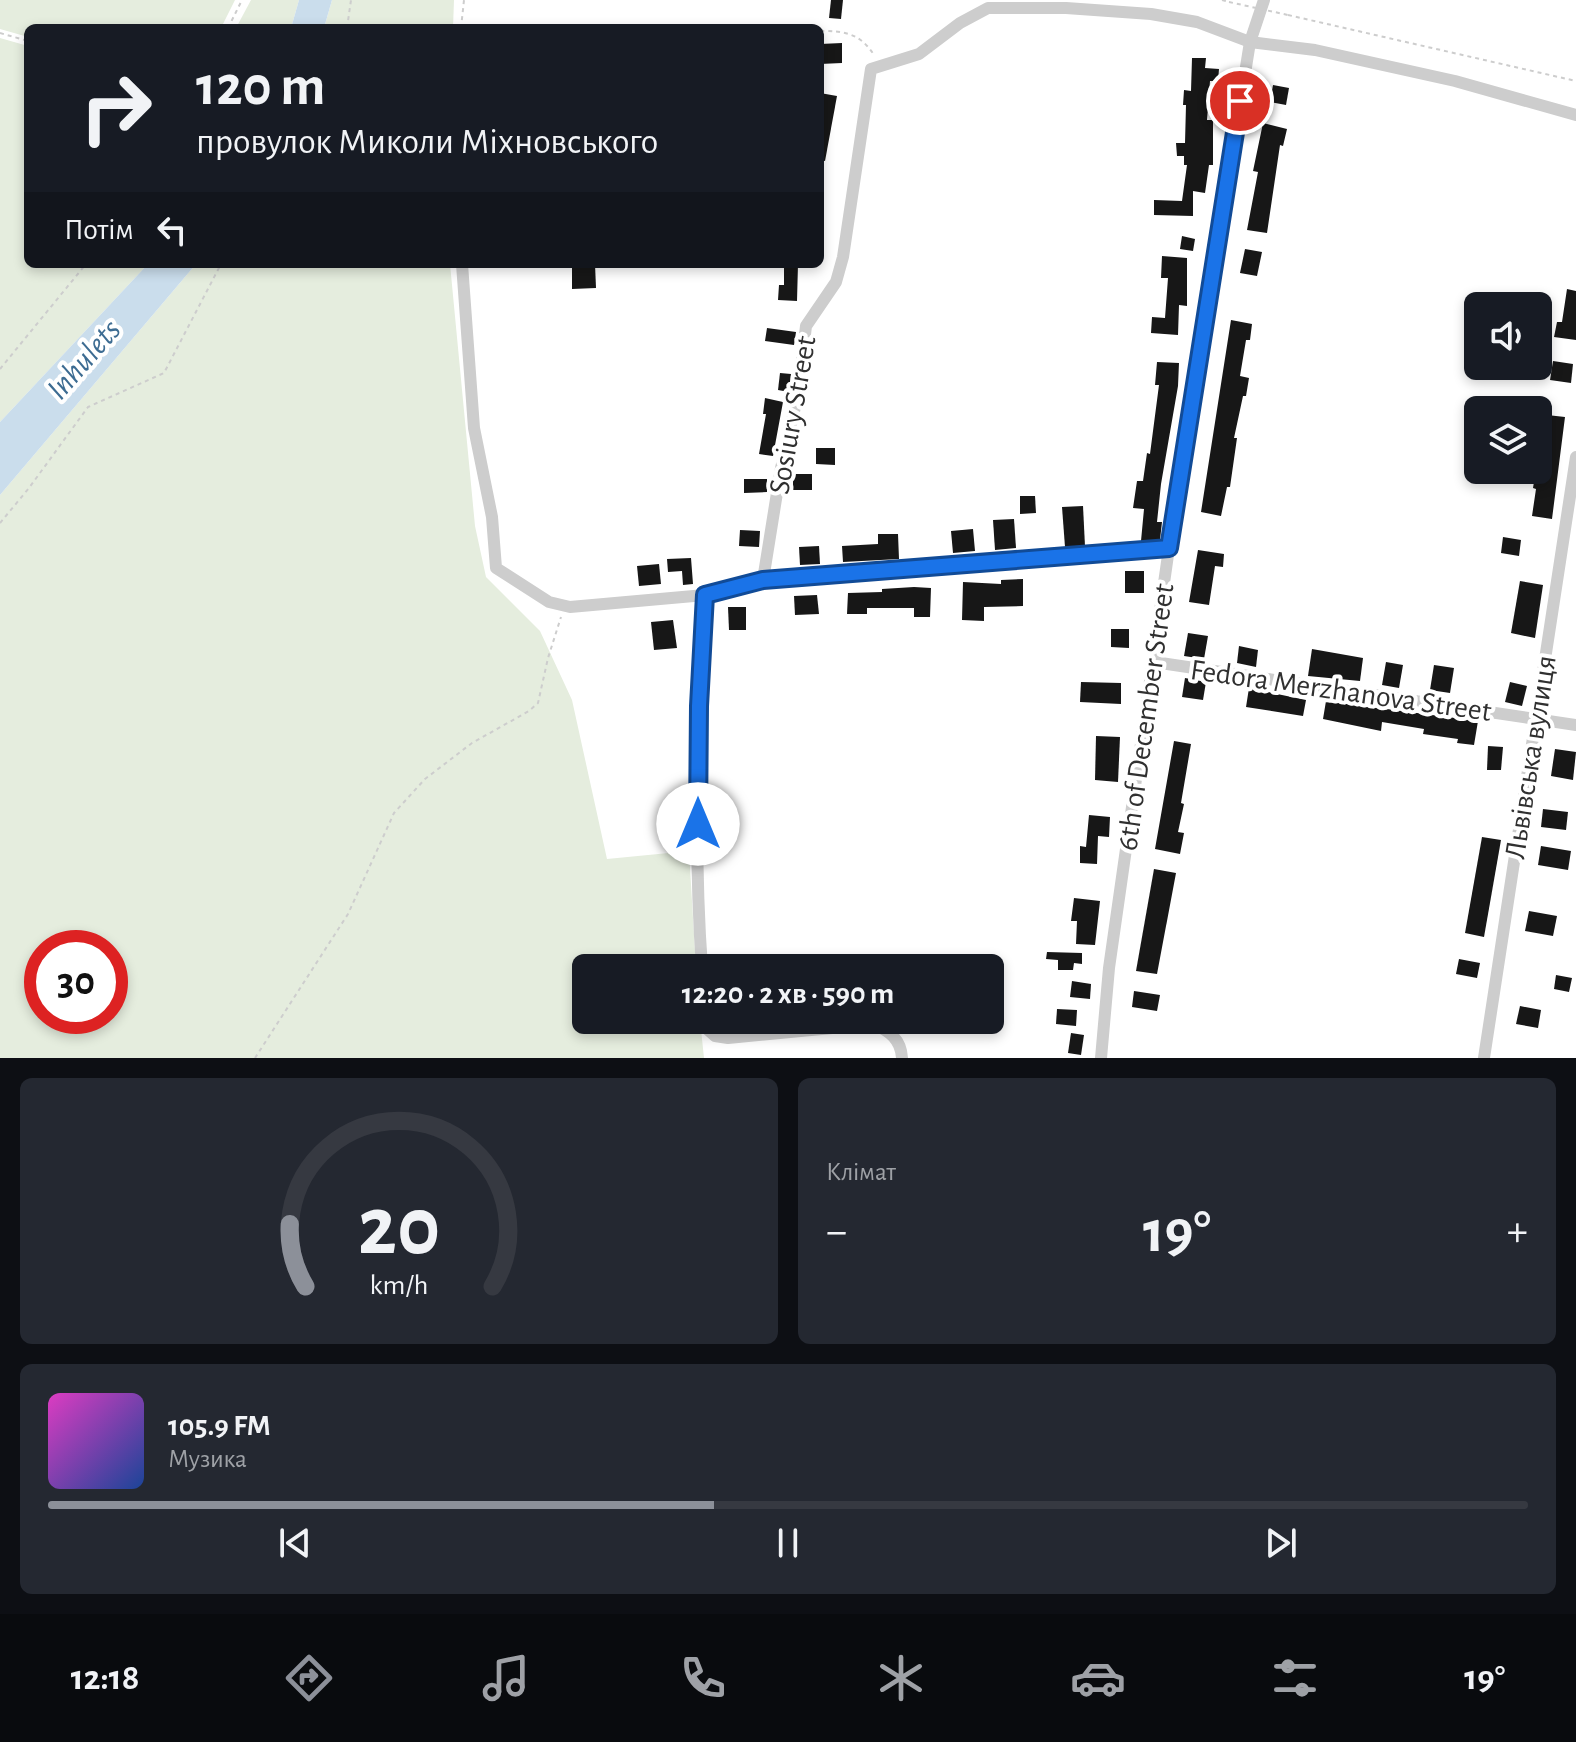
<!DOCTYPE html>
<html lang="uk">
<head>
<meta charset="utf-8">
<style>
  :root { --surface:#171b24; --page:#242831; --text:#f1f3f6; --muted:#9ea1a6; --line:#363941; --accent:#8c9099 }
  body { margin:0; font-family:"Alegreya Sans",sans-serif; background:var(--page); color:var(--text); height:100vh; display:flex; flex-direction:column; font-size:30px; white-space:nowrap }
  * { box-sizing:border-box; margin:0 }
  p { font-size:26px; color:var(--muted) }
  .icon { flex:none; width:44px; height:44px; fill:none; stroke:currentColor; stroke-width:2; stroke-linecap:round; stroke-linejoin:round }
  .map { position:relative; height:1058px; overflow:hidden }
  .details { display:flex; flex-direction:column; gap:20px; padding:20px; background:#0d0f14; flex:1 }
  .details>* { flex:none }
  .banner { position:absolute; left:24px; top:24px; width:800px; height:244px; border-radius:12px; box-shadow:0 4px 12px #0003; background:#171b24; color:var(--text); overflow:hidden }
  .buttons { position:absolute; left:1464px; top:292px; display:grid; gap:16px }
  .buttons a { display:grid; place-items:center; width:88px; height:88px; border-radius:12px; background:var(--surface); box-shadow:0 4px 12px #0003; font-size:40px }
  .speed { position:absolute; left:24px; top:930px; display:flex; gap:16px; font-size:40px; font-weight:700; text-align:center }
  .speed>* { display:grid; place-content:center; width:104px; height:104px; border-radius:50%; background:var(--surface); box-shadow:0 4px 12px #0003; line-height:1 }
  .speed .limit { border:12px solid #d22; background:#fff; color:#111 }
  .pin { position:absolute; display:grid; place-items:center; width:68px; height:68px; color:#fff; margin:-34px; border:4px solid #fff; border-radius:50%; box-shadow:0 2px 8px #0007 }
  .me { position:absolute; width:88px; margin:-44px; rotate:0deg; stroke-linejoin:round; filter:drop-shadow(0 0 6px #0008) }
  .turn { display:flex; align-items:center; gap:28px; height:168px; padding:0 40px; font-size:36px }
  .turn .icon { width:104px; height:104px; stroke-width:2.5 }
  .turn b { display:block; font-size:56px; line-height:68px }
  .then { display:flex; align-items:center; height:76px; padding:0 40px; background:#0003; gap:16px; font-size:30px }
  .big { font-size:60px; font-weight:700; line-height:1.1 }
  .details .card { flex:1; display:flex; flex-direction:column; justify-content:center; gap:12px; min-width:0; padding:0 28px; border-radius:12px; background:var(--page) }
  .details .dial { align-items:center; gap:0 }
  .dial svg { height:208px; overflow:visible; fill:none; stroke:var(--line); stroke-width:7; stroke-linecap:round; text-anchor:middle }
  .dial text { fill:var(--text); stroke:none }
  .song { display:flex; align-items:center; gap:24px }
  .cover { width:96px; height:96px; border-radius:12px; background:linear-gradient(135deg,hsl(310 70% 55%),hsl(220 70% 35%)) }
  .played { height:8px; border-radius:4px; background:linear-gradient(90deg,var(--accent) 45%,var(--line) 45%) }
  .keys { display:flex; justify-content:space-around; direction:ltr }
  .heat { display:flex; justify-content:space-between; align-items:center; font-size:44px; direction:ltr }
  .details .tiles { flex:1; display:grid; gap:20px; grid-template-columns:1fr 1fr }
  .card:last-child { grid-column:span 2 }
  .trip { position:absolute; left:572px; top:954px; width:432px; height:80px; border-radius:12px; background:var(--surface); box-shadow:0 4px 12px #0003; font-weight:700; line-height:80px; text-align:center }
  .dock { display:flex; height:128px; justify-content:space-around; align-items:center; background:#090b0e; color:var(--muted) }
  .dock .icon { width:56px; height:56px }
  .dock .active { color:var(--accent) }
  .dock b { font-size:36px; color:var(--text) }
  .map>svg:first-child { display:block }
  .green { fill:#e5edde; fill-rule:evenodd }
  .water { fill:#caddec }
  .building { fill:#171717 }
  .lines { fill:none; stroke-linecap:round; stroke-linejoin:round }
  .path { stroke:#cdcdcd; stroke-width:2; stroke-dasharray:4 4; stroke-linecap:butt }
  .minor { stroke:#cdcdcd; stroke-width:12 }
  .path-bridge { stroke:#cdcdcd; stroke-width:2; stroke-dasharray:4 4; stroke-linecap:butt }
  .route-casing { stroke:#114b97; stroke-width:20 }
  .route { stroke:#1a73e8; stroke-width:14 }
  .labels { text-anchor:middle; stroke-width:8; stroke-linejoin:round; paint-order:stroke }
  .street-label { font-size:30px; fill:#303030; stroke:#fff }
  .water-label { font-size:32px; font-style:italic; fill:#3d6c92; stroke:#fff }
</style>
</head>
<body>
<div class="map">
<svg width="1576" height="1058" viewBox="0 0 1576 1058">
  <rect width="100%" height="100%" fill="#fff"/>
  <g class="green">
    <polygon points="0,0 235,0 221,28 28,28 28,37 0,29"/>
    <polygon points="251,0 299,0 291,28 236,28"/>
    <polygon points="332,0 454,0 453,28 324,28"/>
    <polygon points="0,38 28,46 28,264 148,264 0,422"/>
    <path d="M196 264H450L475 526 486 577 540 631 572 700 607 859 689 851 696 968H586V1020H700L704 1058H0V495ZM42 948H110V1016H42Z"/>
  </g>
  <g class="water">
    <polygon points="299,0 332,0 324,28 291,28"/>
    <polygon points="148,264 196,264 0,495 0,422"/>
  </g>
  <g class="building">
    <polygon points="831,0 843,0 841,19 829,18"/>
    <polygon points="842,43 842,63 820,64 820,44"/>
    <polygon points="1192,58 1206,58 1205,68 1219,69 1218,81 1210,81 1207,120 1213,120 1213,165 1209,165 1205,193 1193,191 1193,216 1154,215 1154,200 1182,201 1187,165 1184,165 1184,156 1177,156 1176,143 1185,143 1186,105 1183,105 1184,90 1191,91"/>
    <polygon points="1273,85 1289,88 1286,105 1270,102"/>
    <polygon points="820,93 837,96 825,161 820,160"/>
    <polygon points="1263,123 1287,129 1283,146 1280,145 1267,233 1247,230 1258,172 1253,171"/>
    <polygon points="1182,236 1195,239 1193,251 1180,249"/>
    <polygon points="1245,249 1262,252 1257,276 1240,273"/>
    <polygon points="1162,256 1187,258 1187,306 1179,305 1178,335 1151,333 1152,317 1165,318 1168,278 1161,278"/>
    <polygon points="572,264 595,264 596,288 572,289"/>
    <polygon points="784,264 798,264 797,301 778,300 779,285 784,285"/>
    <polygon points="1567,289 1576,291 1576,340 1554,337 1557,322 1562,322"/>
    <polygon points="1231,320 1252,324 1250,340 1246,340 1240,376 1249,378 1246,396 1243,396 1234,438 1237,438 1230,487 1227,487 1221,516 1201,512"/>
    <polygon points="767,328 796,332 794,345 765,341"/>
    <polygon points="1553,361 1573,364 1571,383 1550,380"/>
    <polygon points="1157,362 1179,363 1178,386 1161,484 1157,522 1162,522 1160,540 1141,541 1144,509 1133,508 1137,481 1143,481 1147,453 1150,454 1159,385 1155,385"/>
    <polygon points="780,373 791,374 789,392 778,390"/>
    <polygon points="765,398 783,402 773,456 759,454 766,414 763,414"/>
    <polygon points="1538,414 1565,417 1552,519 1532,516 1536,489 1533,488 1542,432 1538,432"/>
    <polygon points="816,448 835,448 835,465 816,464"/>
    <rect x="793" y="474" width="19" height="16"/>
    <polygon points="744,479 767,479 767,492 744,493"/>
    <polygon points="1020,496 1035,496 1036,513 1020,514"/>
    <polygon points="1083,506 1085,546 1065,547 1062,507"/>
    <polygon points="1014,519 1016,548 995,550 993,520"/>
    <polygon points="973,529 975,551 953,553 951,531"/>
    <polygon points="740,530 760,531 759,547 739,546"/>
    <polygon points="878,534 898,534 899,559 843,562 842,546 878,544"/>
    <polygon points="1503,537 1521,540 1519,556 1501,553"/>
    <polygon points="819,546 820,564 800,565 799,547"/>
    <polygon points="1198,550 1224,554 1223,567 1215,566 1209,605 1189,602"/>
    <polygon points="691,558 693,584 683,585 682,571 668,572 667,559"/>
    <polygon points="659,564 661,584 639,586 637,566"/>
    <rect x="1125" y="571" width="19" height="22"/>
    <polygon points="1023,579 1023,606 984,607 984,621 962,620 963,582 1001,584 1001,580"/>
    <polygon points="1520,581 1543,585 1535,638 1511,633"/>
    <polygon points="914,587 931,588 930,617 914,617 914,608 867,608 867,614 847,614 848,593 882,592 882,589"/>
    <polygon points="817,595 819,614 795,615 794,596"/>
    <polygon points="728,607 746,607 746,630 729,630"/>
    <polygon points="673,620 677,648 654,650 651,622"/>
    <polygon points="1111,629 1129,629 1129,648 1111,647"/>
    <polygon points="1188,633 1208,636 1204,659 1184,656"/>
    <polygon points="1239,646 1258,650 1256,667 1237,663"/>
    <polygon points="1312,649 1363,658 1360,681 1308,676"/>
    <polygon points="1386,662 1403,665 1399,688 1382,685"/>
    <polygon points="1434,665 1454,668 1450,693 1430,690"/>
    <polygon points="1185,678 1206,682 1203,700 1182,697"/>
    <polygon points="1081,682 1121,683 1121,704 1080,702"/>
    <polygon points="1510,682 1527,686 1522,706 1505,702"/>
    <polygon points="1249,688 1306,700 1303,716 1246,707"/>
    <polygon points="1326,701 1478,721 1474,745 1457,743 1458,739 1423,734 1424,729 1382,722 1381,731 1323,719"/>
    <polygon points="1096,736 1120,737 1118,782 1095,780"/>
    <polygon points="1174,741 1191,744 1181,803 1184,804 1178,832 1184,833 1180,854 1155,849"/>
    <polygon points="1488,746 1503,747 1501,770 1487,770"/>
    <polygon points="1555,749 1576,752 1573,780 1551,776"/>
    <polygon points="1543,809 1568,812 1566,830 1541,827"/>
    <polygon points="1089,815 1110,817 1109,837 1098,836 1097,864 1080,863 1080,846 1086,847"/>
    <polygon points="1482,837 1501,840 1484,937 1465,933"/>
    <polygon points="1541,846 1571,851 1568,870 1538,865"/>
    <polygon points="1154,869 1176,873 1157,974 1136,971"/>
    <polygon points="1074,898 1100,901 1095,945 1076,944 1077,921 1071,921"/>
    <polygon points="1529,911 1557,916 1553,936 1525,931"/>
    <polygon points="1047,952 1082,953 1082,964 1074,963 1073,970 1058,970 1058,960 1046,959"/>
    <polygon points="1459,959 1480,963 1477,978 1456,974"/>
    <polygon points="1556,975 1572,978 1569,992 1554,989"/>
    <polygon points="1072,981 1091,984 1090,999 1070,997"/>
    <polygon points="1134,991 1160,995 1157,1011 1132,1007"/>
    <polygon points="1520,1006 1541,1010 1538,1028 1516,1024"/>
    <polygon points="1057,1009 1077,1010 1076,1026 1056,1024"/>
    <polygon points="1071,1033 1084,1035 1081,1055 1068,1053"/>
  </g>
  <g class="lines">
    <g class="path">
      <polyline points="1222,0 1229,2"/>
      <polyline points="1288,15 1576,81"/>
      <polyline points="228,28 242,0"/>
      <polyline points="347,28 351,0"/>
      <polyline points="461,28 464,0"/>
      <path d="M820 31C844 31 860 33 874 55"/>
      <polyline points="0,33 28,41"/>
      <polyline points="0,369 86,264"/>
      <polyline points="0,523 29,488 88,407 164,373 221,264"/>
      <polyline points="255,1058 348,914 394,813 425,779 472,743 529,711 538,703 548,658 561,617"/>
    </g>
    <g class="minor">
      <polyline points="462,264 474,428 492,517 496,568 549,602 570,607 705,595 763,580 1169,548"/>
      <polyline points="763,580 781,468 798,394 806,326 836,282 843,257 871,69 919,54 960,23 988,8 1066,8 1151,14 1197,22 1250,42 1315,50 1455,81 1576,115"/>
      <polyline points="1154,662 1576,725"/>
      <path d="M702 968C693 844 698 719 705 595"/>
      <path d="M706 1020V1028L715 1036 728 1038 874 1024C889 1031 901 1039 902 1058"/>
      <polyline points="1101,1058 1109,968 1169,548 1250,42 1264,0"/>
      <polyline points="1484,1058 1576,457"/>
    </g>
    <polyline class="path-bridge" points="1229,2 1288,15"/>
  </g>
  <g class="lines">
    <g class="route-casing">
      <polyline id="route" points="698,824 699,706 705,595 763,580 1169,548 1240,101"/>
    </g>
    <use href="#route" class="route"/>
  </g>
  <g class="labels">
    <g class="street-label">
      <text transform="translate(792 415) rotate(-80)" y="10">Sosiury Street</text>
      <text transform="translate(1341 690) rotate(8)" y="10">Fedora Merzhanova Street</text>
      <text transform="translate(1145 717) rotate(-82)" y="10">6th of December Street</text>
      <text transform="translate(1530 757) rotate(-81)" y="10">Львівська вулиця</text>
    </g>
    <g class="water-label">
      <text transform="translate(83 359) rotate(-49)" y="11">Inhulets</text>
    </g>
  </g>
</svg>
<div class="buttons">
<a><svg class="icon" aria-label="sound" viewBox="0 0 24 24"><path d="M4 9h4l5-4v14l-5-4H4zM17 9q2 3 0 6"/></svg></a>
<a><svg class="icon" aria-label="layers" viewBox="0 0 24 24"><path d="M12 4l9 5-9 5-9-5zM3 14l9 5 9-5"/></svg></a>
</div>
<div class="speed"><div class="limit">30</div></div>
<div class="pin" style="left:1240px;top:101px;background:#d93025"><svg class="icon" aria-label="arrive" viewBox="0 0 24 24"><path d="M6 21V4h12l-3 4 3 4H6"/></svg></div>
<svg class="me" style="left:698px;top:824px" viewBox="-20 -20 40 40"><circle r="19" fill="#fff"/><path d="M0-13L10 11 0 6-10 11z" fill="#1a73e8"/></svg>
<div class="trip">12:20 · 2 хв · 590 m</div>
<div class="banner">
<div class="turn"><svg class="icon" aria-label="right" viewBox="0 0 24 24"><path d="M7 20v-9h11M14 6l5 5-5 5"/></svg><div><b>120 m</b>провулок Миколи Міхновського</div></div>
<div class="then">Потім<svg class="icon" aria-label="left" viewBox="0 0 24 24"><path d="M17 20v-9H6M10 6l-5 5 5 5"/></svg></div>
</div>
</div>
<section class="details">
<div class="tiles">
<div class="card dial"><svg viewBox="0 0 100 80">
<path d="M14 69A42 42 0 1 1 86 69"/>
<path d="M14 69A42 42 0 0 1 8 45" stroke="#8c9099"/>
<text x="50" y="56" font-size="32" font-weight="700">20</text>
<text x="50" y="72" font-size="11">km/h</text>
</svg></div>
<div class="card"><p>Клімат</p>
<div class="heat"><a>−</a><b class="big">19°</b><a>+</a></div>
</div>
<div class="card">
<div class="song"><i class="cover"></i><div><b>105.9 FM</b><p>Музика</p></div></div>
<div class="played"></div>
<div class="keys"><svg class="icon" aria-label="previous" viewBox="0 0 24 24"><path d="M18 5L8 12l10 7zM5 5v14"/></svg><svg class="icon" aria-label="pause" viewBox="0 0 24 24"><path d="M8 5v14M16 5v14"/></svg><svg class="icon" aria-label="next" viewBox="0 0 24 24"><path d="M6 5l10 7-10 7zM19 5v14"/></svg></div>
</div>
</div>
</section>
<nav class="dock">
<b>12:18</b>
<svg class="icon active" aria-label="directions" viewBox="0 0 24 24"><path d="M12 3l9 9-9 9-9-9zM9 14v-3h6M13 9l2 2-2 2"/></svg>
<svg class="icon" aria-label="music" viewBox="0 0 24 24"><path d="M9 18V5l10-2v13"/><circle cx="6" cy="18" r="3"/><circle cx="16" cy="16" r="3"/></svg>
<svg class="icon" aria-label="phone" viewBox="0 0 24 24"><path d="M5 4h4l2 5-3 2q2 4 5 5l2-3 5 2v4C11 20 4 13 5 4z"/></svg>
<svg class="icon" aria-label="climate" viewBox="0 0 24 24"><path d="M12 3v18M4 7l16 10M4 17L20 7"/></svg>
<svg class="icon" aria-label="car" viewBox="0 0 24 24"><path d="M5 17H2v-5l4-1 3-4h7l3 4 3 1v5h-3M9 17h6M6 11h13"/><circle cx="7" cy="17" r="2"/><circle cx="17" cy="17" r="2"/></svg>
<svg class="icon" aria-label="filters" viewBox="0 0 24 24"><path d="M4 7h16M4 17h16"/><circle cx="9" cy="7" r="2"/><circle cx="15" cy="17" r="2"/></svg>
<b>19°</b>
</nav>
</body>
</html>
